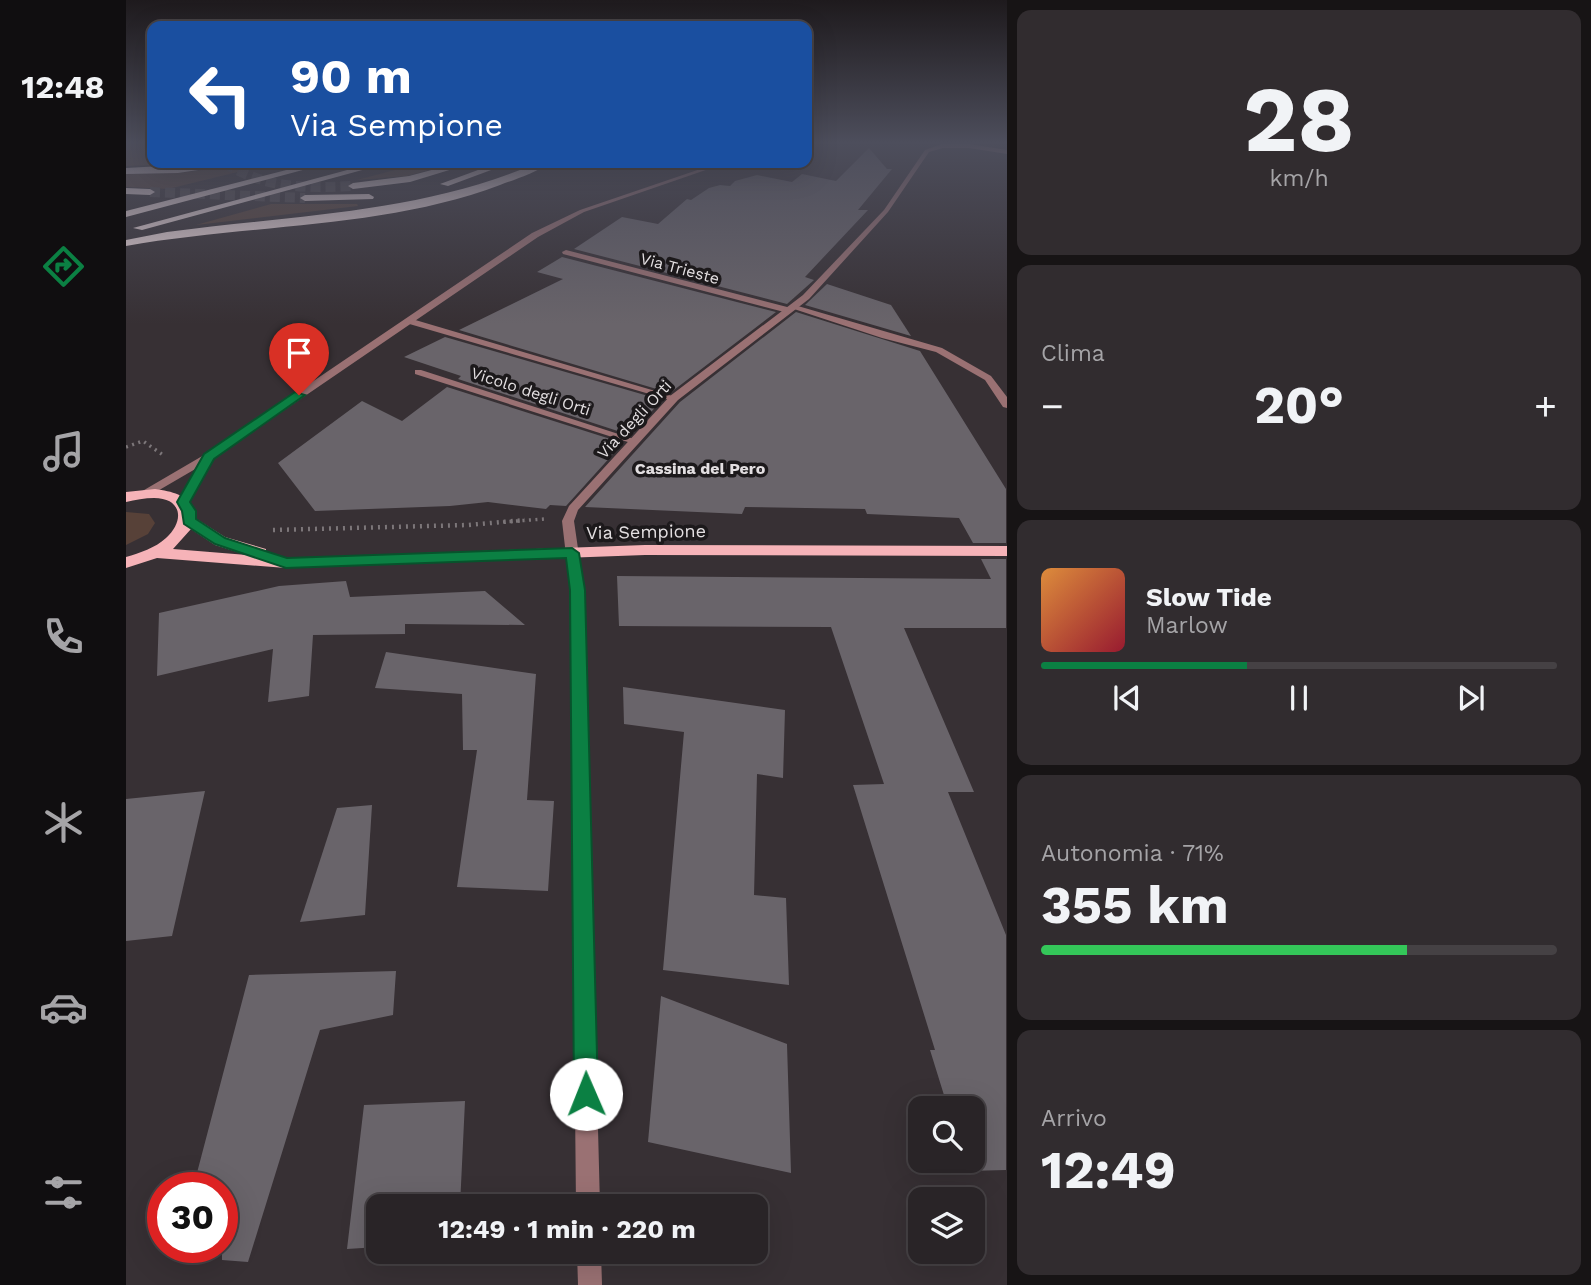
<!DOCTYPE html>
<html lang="it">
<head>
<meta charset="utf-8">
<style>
  :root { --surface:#292427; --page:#312c2f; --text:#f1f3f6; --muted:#a5a4a7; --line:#454144; --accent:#0b8043 }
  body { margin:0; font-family:"Work Sans",sans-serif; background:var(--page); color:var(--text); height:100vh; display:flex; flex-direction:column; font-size:26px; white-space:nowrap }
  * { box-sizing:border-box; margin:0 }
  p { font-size:23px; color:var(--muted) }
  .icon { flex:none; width:38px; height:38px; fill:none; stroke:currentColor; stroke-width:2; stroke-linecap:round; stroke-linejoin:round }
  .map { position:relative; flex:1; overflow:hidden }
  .panel { display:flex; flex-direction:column; gap:10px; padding:10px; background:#171415; width:584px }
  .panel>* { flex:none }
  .banner { position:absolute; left:21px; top:21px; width:665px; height:147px; border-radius:14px; box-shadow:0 7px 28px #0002,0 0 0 2px var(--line); background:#1a4fa0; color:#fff; overflow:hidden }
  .fabs { position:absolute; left:782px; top:1096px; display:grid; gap:14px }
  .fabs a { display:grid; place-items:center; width:77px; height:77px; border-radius:14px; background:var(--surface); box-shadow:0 7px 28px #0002,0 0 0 2px var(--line); font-size:35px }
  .speed { position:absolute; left:21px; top:1172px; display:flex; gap:14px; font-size:35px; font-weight:700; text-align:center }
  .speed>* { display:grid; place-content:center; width:91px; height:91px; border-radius:50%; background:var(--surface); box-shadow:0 7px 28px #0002,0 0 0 2px var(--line); line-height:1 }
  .speed .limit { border:10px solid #d22; background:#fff; color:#111 }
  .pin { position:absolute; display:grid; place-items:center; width:60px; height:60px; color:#fff; margin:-72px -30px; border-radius:50% 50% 50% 0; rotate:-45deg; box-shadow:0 0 7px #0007 }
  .pin .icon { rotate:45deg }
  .me { position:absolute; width:77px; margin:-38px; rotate:359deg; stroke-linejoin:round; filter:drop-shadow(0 0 5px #0008) }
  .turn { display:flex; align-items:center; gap:24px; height:147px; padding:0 28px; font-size:32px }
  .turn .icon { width:91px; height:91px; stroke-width:2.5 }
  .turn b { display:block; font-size:49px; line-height:60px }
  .big { font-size:52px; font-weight:700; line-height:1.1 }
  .panel .tile { flex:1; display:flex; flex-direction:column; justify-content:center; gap:10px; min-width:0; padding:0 24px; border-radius:14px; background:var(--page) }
  .panel .dial { align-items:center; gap:0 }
  .dial b { font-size:91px; line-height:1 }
  .song { display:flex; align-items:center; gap:21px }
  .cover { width:84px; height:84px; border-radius:10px; background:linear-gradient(135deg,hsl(30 70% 55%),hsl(350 70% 35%)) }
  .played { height:7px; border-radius:4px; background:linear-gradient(90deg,var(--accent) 40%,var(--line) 40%) }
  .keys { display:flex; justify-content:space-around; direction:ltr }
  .heat { display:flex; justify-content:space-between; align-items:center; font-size:38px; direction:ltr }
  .charge { height:10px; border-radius:5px; background:linear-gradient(90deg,#34c759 71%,var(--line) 0) }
  .trip { position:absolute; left:240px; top:1194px; width:402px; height:70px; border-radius:14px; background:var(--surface); box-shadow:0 7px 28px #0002,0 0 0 2px var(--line); font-weight:700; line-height:70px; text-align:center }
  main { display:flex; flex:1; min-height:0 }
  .menu { display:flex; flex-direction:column; width:126px; justify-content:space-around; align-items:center; background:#100e10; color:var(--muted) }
  .menu .icon { width:49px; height:49px }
  .menu .active { color:var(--accent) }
  .menu b { font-size:32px; color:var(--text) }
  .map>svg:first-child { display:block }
  .green { fill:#574138 }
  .building { fill:#69646a }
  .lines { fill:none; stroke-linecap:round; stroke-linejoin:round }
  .highway-tunnel { stroke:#514a4e; stroke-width:10; stroke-dasharray:10 5; stroke-linecap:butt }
  .path-far1 { stroke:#7c7679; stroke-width:3.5; stroke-dasharray:2 4.5; stroke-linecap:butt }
  .path { stroke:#7c7679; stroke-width:4.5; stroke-dasharray:2 5; stroke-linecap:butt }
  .lane { fill:#9a7173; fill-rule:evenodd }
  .street { fill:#9a7173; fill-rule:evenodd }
  .primary { fill:#f6b3b8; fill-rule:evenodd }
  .highway { fill:#f4dfe0; fill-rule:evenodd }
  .route { fill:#0b8043; stroke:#07532c; stroke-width:2 }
  .labels { text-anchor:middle; stroke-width:7; stroke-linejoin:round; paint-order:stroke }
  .far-street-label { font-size:16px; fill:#e3dfe1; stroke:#1c191b }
  .far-neighbourhood-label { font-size:16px; font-weight:bold; fill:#e3dfe1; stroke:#1c191b }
  .street-label { font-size:18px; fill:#e3dfe1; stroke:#1c191b }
</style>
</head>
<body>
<main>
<nav class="menu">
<b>12:48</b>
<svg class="icon active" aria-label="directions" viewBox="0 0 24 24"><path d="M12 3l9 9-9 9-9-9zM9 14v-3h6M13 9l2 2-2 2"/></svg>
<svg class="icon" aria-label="music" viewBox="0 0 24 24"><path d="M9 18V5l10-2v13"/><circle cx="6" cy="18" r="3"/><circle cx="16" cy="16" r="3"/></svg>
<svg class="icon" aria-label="phone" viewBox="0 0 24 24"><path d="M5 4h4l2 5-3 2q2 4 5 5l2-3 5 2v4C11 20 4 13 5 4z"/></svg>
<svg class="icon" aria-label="climate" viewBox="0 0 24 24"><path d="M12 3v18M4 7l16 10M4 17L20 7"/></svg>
<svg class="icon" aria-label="car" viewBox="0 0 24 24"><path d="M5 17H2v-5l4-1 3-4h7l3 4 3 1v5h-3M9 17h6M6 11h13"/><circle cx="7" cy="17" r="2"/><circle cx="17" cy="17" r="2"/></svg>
<svg class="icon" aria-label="filters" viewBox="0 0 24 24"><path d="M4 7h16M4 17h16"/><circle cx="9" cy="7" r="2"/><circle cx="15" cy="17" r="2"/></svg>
</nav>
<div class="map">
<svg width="881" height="1285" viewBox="0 0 881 1285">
  <rect width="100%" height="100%" fill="#373034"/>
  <g class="green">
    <polygon points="0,144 26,144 26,163 77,163 0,166"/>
    <polygon points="132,163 148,163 42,189 0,187 0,174 53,173"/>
    <polygon points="295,163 327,163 281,176 231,180"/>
    <polygon points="145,204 231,204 232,206 70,225"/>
    <polygon points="0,512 23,514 29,523 22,534 0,545"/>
  </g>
  <g class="building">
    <polygon points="743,148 761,169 766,169 732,210 742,210 679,277 688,280 661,304 448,249 496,217 532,224 561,199 565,200 583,188 594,185 604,186 609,181 631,175 666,182 676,174 710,181"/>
    <polygon points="436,257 650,312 544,393 333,330 437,279 411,272"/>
    <polygon points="701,284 765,305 785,336 679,305"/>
    <polygon points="670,312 794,351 880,489 880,543 847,543 833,518 741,514 739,509 619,507 616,514 459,507 554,402"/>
    <polygon points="319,337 536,400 504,435 332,379 335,376 278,357"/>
    <polygon points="321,387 497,443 440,506 424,505 420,509 362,502 324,506 189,511 152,463 236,401 276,421"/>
    <polygon points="855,559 880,559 880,628 778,628 848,792 822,792 880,935 880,1170 842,1171 838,1160 847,1160 847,1108 822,1108 804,1050 809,1050 727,785 758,784 705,627 493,626 491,576 865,579"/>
    <polygon points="220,581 224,597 359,591 399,625 279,624 279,634 187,635 183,696 142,702 147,649 31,676 33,613 153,586"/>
    <polygon points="260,652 410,674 401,800 428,801 422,891 331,887 351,750 337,750 336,694 249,688"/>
    <polygon points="497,687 659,710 657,778 631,774 628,895 660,898 663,985 537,970 558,732 498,724"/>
    <polygon points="79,791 46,936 0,941 0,799"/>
    <polygon points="246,805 239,915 174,922 211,808"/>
    <polygon points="270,971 267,1015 194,1030 122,1262 96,1260 96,1188 67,1188 123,975"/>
    <polygon points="535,996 661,1044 665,1173 522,1142"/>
    <polygon points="339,1101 334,1206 252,1206 252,1247 221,1249 238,1105"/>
  </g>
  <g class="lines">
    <g class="highway-tunnel">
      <path d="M99 163C139 189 181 188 227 186"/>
      <polyline points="24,192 179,198"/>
    </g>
    <g class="path-far1">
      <polyline points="0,447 17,441 37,455"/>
      <polyline points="377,522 418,519"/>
    </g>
    <polyline class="path" points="147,530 342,525 399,520"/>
    <g class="lane">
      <polygon points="440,250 665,308 666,310 662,313 437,254 436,252"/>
      <polygon points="665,304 816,348 865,376 881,397 881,408 877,407 859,380 810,352 756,338 665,308"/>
      <polygon points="280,319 286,319 553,398 544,400 280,323"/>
      <polygon points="289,370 295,370 514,441 509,444 505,443 289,374"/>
    </g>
    <g class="street">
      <polygon points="816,144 843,144 881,150 881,154 843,148 817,148 803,152 762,212 683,299 552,400 452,510 448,521 458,590 474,1206 450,1206 444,590 436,521 443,506 544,396 677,295 758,210 799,150"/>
      <polygon points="592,163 600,163 458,212 412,237 85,460 62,505 58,506 52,502 71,468 23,496 19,497 13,493 78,455 406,233 454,210"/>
      <polygon points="451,1251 475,1251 476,1285 452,1285"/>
    </g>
    <path class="primary" d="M29 489C49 492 65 495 69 518L99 537 140 549V556L160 558 519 545 881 546V556L519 555 160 568 31 558 0 568V557C14 553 29 548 40 538 59 521 56 498 28 498 19 498 9 500 0 502V492ZM65 529 89 545 121 555 47 549Z"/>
    <g class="highway">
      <polygon points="91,163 119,163 52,173 0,174 0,168"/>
      <polygon points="188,163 203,163 0,217 0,211"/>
      <polygon points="247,163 262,163 16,230 7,228"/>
      <polygon points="332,163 343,164 284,182 227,189 222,186 227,183 283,176"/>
      <polygon points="371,163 384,163 322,186 314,184"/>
      <path d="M411 163H423C410 173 390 179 374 185 258 229 122 224 0 246V240L41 232C166 215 293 214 411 163Z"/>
      <polygon points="0,188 24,189 29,192 24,195 0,194"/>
      <polygon points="243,194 248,197 247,199 179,201 174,198 179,195"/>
    </g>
  </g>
  <linearGradient id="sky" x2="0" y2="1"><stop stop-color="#1e1a1d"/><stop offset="0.44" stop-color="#4d4e5c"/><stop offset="1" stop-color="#4d4e5c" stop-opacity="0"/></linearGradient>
  <rect width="881" height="324" fill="url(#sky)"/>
  <polygon class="route" points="169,392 179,395 88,459 64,502 70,511 70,519 99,538 161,558 446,548 453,553 459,590 472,1094 469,1102 460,1106 452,1102 448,1094 444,590 440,558 160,568 89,544 58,524 56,511 51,502 78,454"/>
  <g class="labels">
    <g class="far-street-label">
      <text transform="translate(554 268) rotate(15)" y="6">Via Trieste</text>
      <text transform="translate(405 391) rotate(18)" y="6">Vicolo degli Orti</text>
      <text transform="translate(508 419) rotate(-47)" y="6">Via degli Orti</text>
    </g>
    <g class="far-neighbourhood-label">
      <text x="574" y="474">Cassina del Pero</text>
    </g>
    <g class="street-label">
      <text transform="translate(520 532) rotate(-1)" y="6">Via Sempione</text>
    </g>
  </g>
</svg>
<div class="fabs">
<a><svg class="icon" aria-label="search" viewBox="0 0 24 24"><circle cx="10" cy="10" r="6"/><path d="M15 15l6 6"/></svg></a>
<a><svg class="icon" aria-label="layers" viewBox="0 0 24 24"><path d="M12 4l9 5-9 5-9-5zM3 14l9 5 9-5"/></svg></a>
</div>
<div class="speed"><div class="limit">30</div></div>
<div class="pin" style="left:173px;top:395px;background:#d93025"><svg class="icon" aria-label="arrive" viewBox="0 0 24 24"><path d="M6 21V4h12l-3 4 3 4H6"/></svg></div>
<svg class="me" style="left:460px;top:1094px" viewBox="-20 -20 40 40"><circle r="19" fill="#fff"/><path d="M0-13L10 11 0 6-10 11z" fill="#0b8043"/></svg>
<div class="trip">12:49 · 1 min · 220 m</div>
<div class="banner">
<div class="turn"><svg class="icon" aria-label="left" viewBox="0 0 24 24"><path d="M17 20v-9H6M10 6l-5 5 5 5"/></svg><div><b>90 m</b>Via Sempione</div></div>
</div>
</div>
<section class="panel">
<div class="tile dial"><b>28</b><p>km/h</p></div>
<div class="tile"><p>Clima</p>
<div class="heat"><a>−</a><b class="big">20°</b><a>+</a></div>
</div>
<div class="tile">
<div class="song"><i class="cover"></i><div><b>Slow Tide</b><p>Marlow</p></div></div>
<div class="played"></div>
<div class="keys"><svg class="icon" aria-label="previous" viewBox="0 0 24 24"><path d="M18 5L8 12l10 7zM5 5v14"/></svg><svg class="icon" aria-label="pause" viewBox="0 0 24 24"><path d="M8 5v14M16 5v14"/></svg><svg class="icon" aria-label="next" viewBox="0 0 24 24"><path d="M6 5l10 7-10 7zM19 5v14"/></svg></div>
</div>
<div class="tile"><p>Autonomia · 71%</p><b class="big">355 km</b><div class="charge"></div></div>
<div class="tile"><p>Arrivo</p><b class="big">12:49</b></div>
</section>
</main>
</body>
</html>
